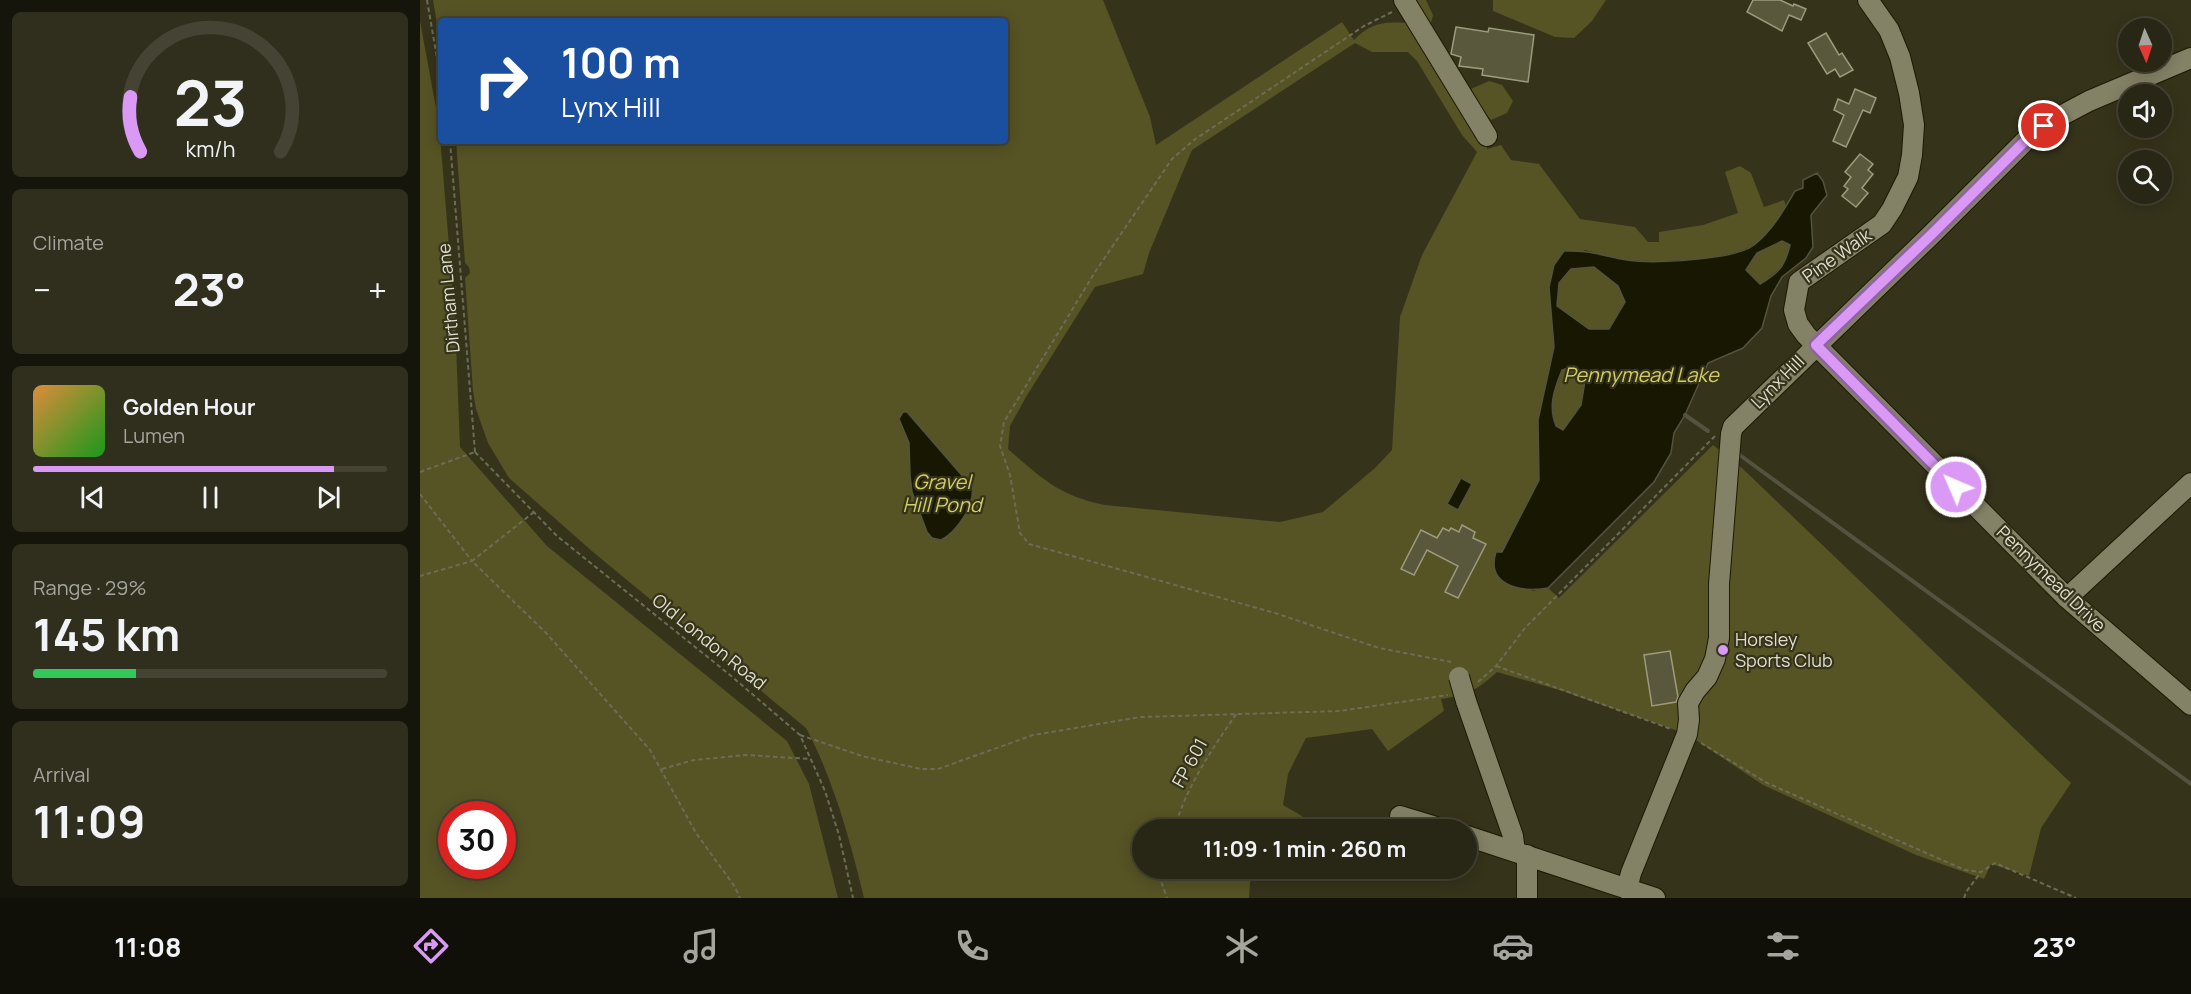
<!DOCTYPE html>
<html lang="en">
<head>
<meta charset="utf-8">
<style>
  :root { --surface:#282614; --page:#302e1d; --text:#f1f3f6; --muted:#a5a5a0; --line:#444334; --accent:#db99f6 }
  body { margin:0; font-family:Manrope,sans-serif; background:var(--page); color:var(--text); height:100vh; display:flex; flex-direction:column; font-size:22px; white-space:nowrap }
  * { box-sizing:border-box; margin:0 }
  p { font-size:20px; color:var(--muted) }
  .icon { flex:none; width:33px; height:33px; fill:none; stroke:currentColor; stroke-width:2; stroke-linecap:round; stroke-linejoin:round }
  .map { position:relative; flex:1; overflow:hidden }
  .drawer { display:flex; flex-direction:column; gap:12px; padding:12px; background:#16150b; width:420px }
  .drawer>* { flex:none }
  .top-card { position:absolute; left:18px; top:18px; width:570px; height:126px; border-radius:6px; box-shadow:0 3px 15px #0003,0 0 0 2px var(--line); background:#1a4fa0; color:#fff; overflow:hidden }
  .needle { width:39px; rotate:177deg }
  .buttons { position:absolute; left:1698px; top:18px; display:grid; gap:12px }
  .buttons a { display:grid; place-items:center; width:54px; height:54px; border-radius:50%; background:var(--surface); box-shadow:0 3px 15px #0003,0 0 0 2px var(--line); font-size:30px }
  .speed { position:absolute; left:18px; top:801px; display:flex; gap:12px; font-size:30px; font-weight:700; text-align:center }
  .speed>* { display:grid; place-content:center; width:78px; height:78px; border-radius:50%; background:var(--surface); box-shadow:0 3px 15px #0003,0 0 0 2px var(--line); line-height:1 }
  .speed .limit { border:9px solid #d22; background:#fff; color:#111 }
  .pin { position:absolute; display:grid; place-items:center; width:51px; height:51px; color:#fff; margin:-26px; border:3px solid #fff; border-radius:50%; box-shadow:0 2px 6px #0007 }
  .me { position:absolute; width:66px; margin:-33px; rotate:315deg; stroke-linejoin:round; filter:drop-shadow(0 0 4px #0008) }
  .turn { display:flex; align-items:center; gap:21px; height:126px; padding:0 24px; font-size:27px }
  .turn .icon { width:78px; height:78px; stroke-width:2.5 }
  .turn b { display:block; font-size:42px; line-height:51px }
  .big { font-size:45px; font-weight:700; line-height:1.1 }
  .drawer .widget { flex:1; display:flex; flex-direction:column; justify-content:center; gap:9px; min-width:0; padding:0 21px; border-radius:9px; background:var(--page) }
  .drawer .dial { align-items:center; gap:0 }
  .dial svg { height:156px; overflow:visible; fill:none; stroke:var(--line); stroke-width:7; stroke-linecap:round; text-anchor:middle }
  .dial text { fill:var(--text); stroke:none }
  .song { display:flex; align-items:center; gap:18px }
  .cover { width:72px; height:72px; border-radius:9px; background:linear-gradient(135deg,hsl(30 70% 55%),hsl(120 70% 35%)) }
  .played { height:6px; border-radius:3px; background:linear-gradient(90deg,var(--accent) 85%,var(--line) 85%) }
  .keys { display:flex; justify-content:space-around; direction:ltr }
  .heat { display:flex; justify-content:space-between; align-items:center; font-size:33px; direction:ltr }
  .charge { height:9px; border-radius:4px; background:linear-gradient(90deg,#34c759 29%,var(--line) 0) }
  .trip { position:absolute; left:712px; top:819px; width:345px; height:60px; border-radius:30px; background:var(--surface); box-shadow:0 3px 15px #0003,0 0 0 2px var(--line); font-weight:700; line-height:60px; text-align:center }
  .tab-bar { display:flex; height:96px; justify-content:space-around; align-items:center; background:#100f08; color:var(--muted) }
  .tab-bar .icon { width:42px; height:42px }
  .tab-bar .on { color:var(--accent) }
  .tab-bar b { font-size:27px; color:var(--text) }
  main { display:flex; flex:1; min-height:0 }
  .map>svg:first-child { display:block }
  .green { fill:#565325; fill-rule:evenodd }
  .water { fill:#181702; stroke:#545340; stroke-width:1.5; fill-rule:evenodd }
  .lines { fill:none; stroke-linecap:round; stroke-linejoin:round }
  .stream { stroke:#545340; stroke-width:4 }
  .building { fill:#59583d; stroke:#9c9b7e; stroke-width:1.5 }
  .minor-casing { stroke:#1c1b03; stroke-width:22 }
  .path { stroke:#6d6c56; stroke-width:2; stroke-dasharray:4.5 3; stroke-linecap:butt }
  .minor { stroke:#838166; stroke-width:20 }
  .minor-bridge-casing { stroke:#1c1b03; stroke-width:22; stroke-linecap:butt }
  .minor-bridge { stroke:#838166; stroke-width:20 }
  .route-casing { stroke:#8e63a0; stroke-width:15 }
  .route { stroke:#db99f6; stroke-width:10 }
  .poi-dot { fill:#db99f6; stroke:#35331a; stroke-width:2 }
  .labels { text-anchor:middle; stroke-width:4.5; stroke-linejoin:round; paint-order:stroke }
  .street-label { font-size:18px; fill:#dfdecf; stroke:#35331a }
  .poi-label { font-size:18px; fill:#dfdecf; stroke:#35331a; text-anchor:start }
  .water-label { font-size:20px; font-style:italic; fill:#d3cd68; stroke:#35331a }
</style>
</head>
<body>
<main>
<section class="drawer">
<div class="widget dial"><svg viewBox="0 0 100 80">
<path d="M14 69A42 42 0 1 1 86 69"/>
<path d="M14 69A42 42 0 0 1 9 41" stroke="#db99f6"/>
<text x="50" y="56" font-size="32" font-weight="700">23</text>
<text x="50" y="72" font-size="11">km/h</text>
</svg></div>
<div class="widget"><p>Climate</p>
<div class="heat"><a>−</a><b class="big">23°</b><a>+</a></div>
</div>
<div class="widget">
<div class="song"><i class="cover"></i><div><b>Golden Hour</b><p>Lumen</p></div></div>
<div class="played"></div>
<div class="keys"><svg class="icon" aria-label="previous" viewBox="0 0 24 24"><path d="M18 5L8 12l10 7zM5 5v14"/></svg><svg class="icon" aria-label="pause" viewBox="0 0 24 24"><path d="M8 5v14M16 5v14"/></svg><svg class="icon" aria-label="next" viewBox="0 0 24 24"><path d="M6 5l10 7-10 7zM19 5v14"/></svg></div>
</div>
<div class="widget"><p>Range · 29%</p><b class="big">145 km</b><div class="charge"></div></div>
<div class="widget"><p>Arrival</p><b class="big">11:09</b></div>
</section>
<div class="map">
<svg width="1771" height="898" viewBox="0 0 1771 898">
  <rect width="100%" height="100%" fill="#35331a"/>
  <g class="green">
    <path d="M13 0H683L730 117 736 145 922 22 934 40C953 21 966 22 991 23L990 0H1006L1013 15 1008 34 1067 128V149L1081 145 1091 160 1119 164 1160 219 1215 227 1228 242H1239V232L1283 225 1318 213 1305 172 1320 166 1331 173 1344 207 1364 200 1366 206C1360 217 1342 242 1330 247 1300 261 1243 263 1210 260 1195 259 1180 254 1165 250L1129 287 1134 347 1118 420 1119 480 1082 552 1076 553 1112 591 1128 588 1139 598 1293 445 1322 468 1651 783 1621 828 1609 876 1571 864 1564 879 1496 855 1343 785 1267 734 1139 690 1077 672C1057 690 1048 695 1021 699L1024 711 968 751 952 729 886 738 868 774 863 805 882 816 879 829 723 830V868L846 869 830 882 829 898H444C430 840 414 781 386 728L173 552 89 478 68 443 56 409 53 391 45 278 50 273 49 267 45 263 36 141H585V21H21V47ZM935 43 952 52H988L997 61 1042 135 1057 152 1002 255 980 317 972 450 955 468 903 512 860 522 685 505C638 495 623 479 588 449L590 426 606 397 675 287 723 274 729 253 772 150ZM483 412H487L552 487 535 529 520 540 507 532 492 492 490 475 489 443 479 419Z"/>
    <polygon points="1073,0 1186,0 1172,21 1154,38 1135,37 1073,11"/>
    <path d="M0 21 19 124 35 319 40 447 127 546 367 741 389 784 418 898H0ZM32 814H82V866H32Z"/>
    <polygon points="1069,81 1082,85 1093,101 1087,113 1071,120 1058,104 1051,89"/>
    <polygon points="1362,241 1370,245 1366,263 1341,284 1326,271 1337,253"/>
    <polygon points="1174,267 1199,286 1205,302 1189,329 1169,329 1137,306 1139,283 1151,269"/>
    <path d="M1154 366 1165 381 1161 405 1143 430 1136 426C1128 406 1134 390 1142 370Z"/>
  </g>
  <g class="water">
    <path d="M1397 173 1403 181 1407 195 1391 215 1393 247 1386 258 1362 277 1351 296 1342 328 1323 348 1288 363 1265 415 1254 433 1251 453 1234 482 1128 588C1103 593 1065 586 1076 552H1082L1119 480 1118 420 1134 347 1129 287 1134 265 1144 251C1170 250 1183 256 1207 260 1232 264 1315 260 1334 245 1352 231 1364 210 1375 191L1383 188V180ZM1362 241 1370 245C1365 266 1359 273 1340 284L1326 270 1337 253ZM1174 267 1198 286 1205 302 1189 329H1169L1137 306 1139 283 1151 269ZM1154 366 1165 381 1161 405 1143 430 1136 426C1128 406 1134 390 1142 370Z"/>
    <path d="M483 412H487L552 487C555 505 537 532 521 540L512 538 507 532 492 492 490 475 489 443 479 419Z"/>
    <polygon points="1041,478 1052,484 1038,510 1027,504"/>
  </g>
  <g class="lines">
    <g class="stream">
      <polyline points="1265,415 1288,431"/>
      <polyline points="1317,453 1771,784"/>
    </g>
  </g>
  <g class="building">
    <polygon points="1333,0 1360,0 1373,6 1374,4 1386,9 1381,20 1369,15 1362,31 1327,12"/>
    <polygon points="1036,27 1068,32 1069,28 1114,35 1108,82 1062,75 1063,69 1039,66 1041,57 1031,54"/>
    <polygon points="1406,33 1419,55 1422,53 1433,70 1420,77 1415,69 1407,74 1388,43"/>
    <polygon points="1435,89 1456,98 1450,113 1443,110 1426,147 1413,141 1424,115 1414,110 1418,99 1429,104"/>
    <polygon points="1440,154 1453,164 1448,170 1453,174 1442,188 1448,193 1436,207 1422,196 1428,189 1424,186 1431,177 1425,172"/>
    <polygon points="1042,525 1055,532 1053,538 1066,544 1038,598 1025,592 1038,566 1007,550 994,575 981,569 1001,530 1017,538 1023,528 1029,531 1031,528 1039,532"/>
    <polygon points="1250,651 1258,697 1256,702 1232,706 1224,655"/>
  </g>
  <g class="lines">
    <g class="minor-casing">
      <g id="minor">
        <polyline points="984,0 1067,136"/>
        <polyline points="1448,0 1469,30 1480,57 1489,93 1494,125 1492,155 1488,177 1472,209 1462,224 1379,282 1374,310 1378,324 1386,335 1647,598 1771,705"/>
        <polyline points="1647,598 1771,483"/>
        <polyline points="1046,701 1093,836 1095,851"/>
        <polyline points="980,816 1026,830"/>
        <polyline points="1047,836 1235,898"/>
        <polyline points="1107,855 1107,898"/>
        <polyline points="1207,889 1211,873 1267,734 1269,720 1268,703 1275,691 1287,677 1295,659 1299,638 1299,584 1311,434 1313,427 1512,234 1612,134 1637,118 1669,101 1771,58"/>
      </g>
    </g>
    <g class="path">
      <polyline points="7,0 21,81"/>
      <polyline points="972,12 944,26 774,140 752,159 675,272 584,422 580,446 590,475 600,533 609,544 855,613 959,648 1031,662"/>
      <polyline points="30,141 55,452"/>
      <polyline points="55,452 137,536 310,675 380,735 405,791 419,835 433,898"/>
      <polyline points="0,472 55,452"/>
      <polyline points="0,494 52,561 0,576"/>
      <polyline points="114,512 52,561 127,634 230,750 276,833 315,887 320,898"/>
      <polyline points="1076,666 1251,729"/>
      <polyline points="1058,682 1076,666 1105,628 1295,436"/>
      <polyline points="380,735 442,756 501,769 518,769 613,735 721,717 920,711 1028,695"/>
      <polyline points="1281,743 1347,783 1545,870 1561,872 1575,863 1656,898"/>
      <polyline points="242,769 274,760 326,755 390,759"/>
      <path d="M754 830C766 787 792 749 817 713"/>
      <polyline points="743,868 740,878 747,898"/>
      <polyline points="1544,898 1546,892 1561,872"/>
    </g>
    <use href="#minor" class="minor"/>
    <g class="minor-bridge-casing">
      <polyline id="minor-bridge" points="1039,677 1046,701"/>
    </g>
    <use href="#minor-bridge" class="minor-bridge"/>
  </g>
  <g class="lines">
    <g class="route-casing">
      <polyline id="route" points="1536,487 1396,345 1512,234 1612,134 1624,126"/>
    </g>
    <use href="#route" class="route"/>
  </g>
  <circle class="poi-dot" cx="1303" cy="650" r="6"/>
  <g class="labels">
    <g class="street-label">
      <text transform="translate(1417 256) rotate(-35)" y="6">Pine Walk</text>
      <text transform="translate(29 298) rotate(-95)" y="6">Dirtham Lane</text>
      <text transform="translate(1358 382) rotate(-45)" y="6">Lynx Hill</text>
      <text transform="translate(1631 579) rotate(44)" y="6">Pennymead Drive</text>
      <text transform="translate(289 642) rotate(39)" y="6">Old London Road</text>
      <text transform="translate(770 763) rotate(-61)" y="6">FP 601</text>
    </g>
    <g class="poi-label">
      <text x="1315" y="646">Horsley<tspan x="1315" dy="21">Sports Club</tspan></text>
    </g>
    <g class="water-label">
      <text x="1221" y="382">Pennymead Lake</text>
      <text x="522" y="489">Gravel<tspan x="522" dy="23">Hill Pond</tspan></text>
    </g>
  </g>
</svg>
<div class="buttons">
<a><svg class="needle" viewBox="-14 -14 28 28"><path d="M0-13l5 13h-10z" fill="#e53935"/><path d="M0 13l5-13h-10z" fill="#a5a5a0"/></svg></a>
<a><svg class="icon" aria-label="sound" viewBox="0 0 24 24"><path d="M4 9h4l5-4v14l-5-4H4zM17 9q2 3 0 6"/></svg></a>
<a><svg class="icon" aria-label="search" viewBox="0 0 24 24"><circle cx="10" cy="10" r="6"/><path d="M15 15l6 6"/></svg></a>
</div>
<div class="speed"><div class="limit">30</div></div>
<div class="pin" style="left:1624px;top:126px;background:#d93025"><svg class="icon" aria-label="arrive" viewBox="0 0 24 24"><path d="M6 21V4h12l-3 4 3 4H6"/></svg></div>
<svg class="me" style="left:1536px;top:487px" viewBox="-20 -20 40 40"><circle r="17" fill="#db99f6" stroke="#fff" stroke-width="3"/><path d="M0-11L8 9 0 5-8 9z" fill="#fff"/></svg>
<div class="trip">11:09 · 1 min · 260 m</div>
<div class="top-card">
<div class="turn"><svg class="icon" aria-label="right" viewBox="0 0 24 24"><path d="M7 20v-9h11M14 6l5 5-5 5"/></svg><div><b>100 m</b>Lynx Hill</div></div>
</div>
</div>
</main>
<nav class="tab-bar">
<b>11:08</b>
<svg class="icon on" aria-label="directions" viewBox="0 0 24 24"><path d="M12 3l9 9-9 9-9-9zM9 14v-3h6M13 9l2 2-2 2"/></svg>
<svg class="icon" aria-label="music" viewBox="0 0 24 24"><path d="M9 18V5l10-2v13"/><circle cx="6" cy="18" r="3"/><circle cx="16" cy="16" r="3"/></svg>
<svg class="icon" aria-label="phone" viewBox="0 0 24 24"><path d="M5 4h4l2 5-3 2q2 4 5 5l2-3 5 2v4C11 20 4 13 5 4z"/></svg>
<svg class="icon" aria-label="climate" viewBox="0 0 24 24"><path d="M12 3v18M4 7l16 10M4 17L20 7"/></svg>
<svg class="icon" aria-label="car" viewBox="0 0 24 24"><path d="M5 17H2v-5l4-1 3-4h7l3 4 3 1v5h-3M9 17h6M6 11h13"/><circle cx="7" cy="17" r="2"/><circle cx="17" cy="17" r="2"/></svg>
<svg class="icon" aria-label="filters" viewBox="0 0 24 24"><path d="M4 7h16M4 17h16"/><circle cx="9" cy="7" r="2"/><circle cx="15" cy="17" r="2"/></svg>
<b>23°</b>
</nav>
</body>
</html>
